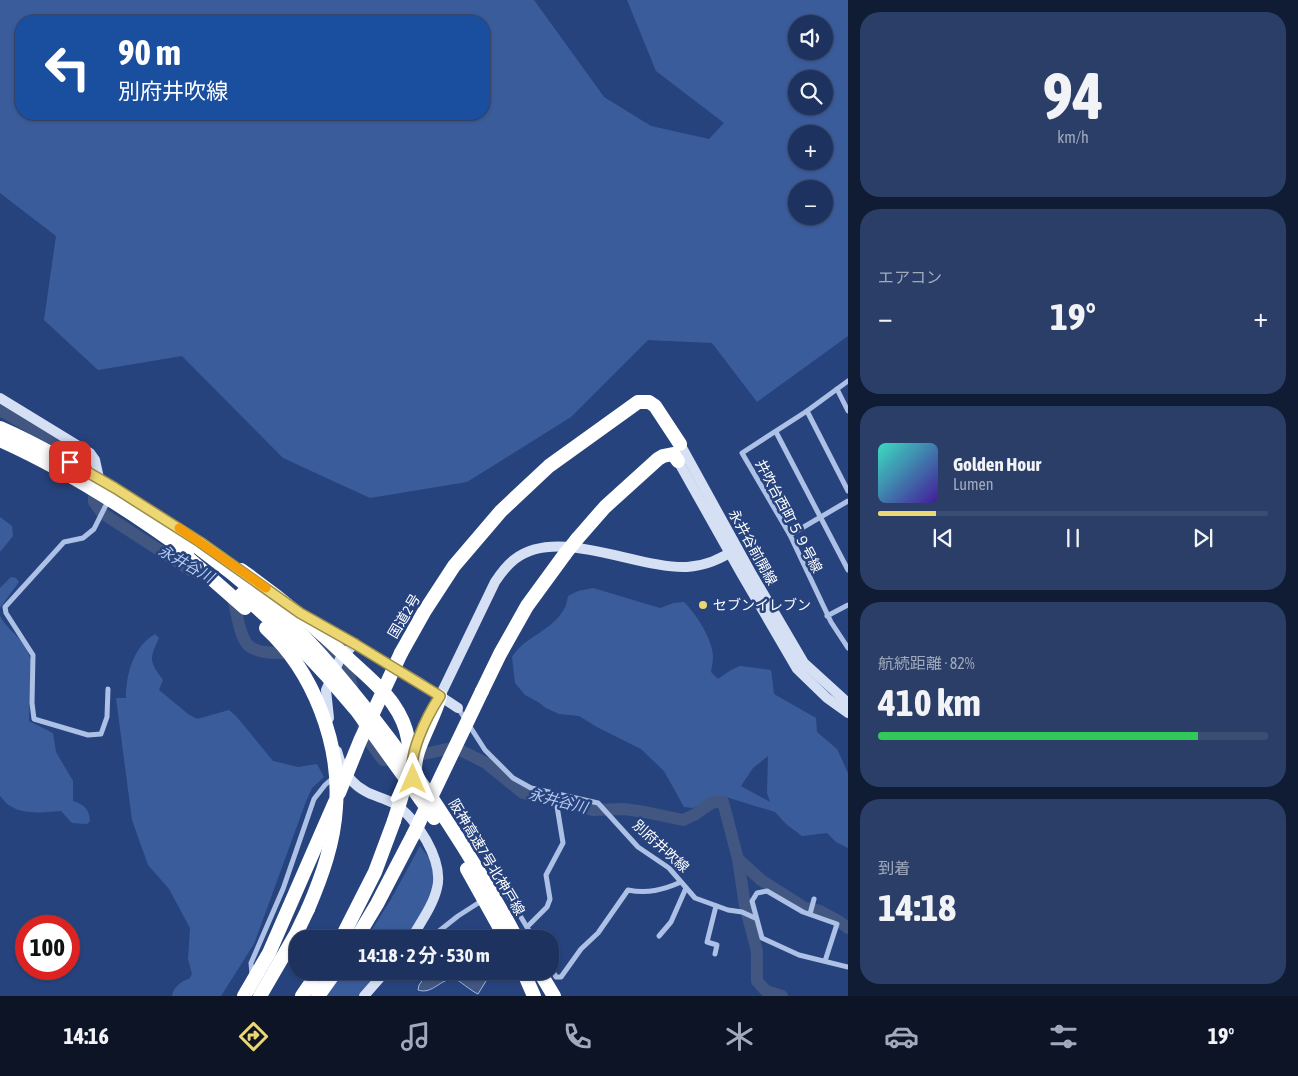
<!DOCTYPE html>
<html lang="ja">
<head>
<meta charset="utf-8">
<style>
  :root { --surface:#1d325e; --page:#2a3e67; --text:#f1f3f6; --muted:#a0aabc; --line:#3b4d73; --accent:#edd772 }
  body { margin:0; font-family:"Asap Condensed","Noto Sans JP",sans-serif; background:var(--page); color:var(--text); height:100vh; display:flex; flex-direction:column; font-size:19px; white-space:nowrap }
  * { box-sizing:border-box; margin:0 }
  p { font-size:16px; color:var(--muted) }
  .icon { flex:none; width:28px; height:28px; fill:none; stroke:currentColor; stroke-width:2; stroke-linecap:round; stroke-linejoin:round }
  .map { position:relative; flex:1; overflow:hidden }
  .details { display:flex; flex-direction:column; gap:12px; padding:12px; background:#101c34; width:450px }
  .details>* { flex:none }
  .top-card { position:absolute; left:15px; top:15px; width:475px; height:105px; border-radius:20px; box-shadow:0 1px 4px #0004,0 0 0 1px var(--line); background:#1a4fa0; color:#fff; overflow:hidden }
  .controls { position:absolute; left:788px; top:15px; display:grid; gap:10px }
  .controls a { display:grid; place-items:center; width:45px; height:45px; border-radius:50%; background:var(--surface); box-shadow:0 1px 4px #0004,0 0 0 1px var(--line); font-size:25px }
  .speed { position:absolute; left:15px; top:915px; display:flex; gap:10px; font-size:25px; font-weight:700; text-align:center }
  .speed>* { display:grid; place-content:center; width:65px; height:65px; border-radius:50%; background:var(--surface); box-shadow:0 1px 4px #0004,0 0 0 1px var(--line); line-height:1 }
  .speed .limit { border:8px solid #d22; background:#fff; color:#111 }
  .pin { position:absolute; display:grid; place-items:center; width:42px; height:42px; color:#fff; margin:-21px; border-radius:10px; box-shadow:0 2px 8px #0006 }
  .me { position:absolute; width:55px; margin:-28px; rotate:0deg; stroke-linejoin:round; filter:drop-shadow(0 0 4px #0008) }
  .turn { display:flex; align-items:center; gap:18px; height:105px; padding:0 20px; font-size:22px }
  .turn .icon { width:65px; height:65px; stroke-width:2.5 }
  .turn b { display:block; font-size:35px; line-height:42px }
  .big { font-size:38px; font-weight:700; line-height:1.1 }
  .details .card { flex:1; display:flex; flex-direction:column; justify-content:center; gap:8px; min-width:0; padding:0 18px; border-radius:20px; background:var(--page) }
  .details .dial { align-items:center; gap:0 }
  .dial b { font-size:65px; line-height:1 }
  .song { display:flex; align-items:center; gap:15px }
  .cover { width:60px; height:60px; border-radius:8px; background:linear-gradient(135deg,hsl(170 70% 55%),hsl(260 70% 35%)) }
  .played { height:5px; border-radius:2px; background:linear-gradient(90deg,var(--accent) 15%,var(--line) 15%) }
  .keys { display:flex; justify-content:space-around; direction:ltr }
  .heat { display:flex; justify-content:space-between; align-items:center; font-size:28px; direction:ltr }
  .charge { height:8px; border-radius:4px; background:linear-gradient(90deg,#34c759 82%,var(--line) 0) }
  .trip { position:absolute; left:289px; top:930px; width:270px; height:50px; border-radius:20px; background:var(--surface); box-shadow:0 1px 4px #0004,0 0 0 1px var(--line); font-weight:700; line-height:50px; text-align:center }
  .menu { display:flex; height:80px; justify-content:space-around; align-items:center; background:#0c1426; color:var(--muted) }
  .menu .icon { width:35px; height:35px }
  .menu .current { color:var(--accent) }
  .menu b { font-size:22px; color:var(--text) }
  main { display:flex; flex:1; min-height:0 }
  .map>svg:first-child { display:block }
  .green { fill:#3b5c9b; fill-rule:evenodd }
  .water { fill:#415680; stroke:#a1bae5 }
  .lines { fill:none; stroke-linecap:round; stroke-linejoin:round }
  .river { stroke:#415680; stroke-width:12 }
  .street { stroke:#adc0e5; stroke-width:5 }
  .secondary { stroke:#d6e0f5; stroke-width:10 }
  .highway { stroke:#fff; stroke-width:14 }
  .highway-bridge { stroke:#fff; stroke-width:14 }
  .route-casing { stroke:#9a8c4a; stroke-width:12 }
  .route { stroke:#edd772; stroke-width:9 }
  .slow { stroke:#f59e0b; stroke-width:9 }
  .poi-dot { fill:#edd772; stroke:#27437e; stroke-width:2 }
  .labels { text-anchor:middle; stroke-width:5; stroke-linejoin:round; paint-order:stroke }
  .street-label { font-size:14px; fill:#fff; stroke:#27437e }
  .poi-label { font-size:14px; fill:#fff; stroke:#27437e; text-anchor:start }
  .water-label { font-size:15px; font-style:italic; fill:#b8caed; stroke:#27437e }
</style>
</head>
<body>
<main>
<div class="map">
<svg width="848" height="996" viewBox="0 0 848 996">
  <rect width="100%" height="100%" fill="#27437e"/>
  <g class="green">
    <path d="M0 0H534L604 97 651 126 709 139 724 123 656 71 627 0H848V336L757 402 712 343 648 340 571 417 467 482 370 498 283 458 182 356 98 370 44 320 56 236 0 193ZM484 21V114H21V21ZM796 24H824V51H796ZM796 79H824V106H796ZM796 134H824V161H796ZM796 189H824V216H796Z"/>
    <polygon points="0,517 12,526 13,536 0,552"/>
    <polygon points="11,577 16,578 19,582 0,608 0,588"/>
    <path d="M593 588 660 608 674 603 684 602C697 615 711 637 713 655 713 661 712 666 711 672L718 679 731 670 740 666 771 670 774 694 816 718 817 732 837 749 848 773V848L836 842 827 833 802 836 786 824 775 812 726 797 707 801 693 808 684 807 664 771 641 749 597 727 579 716 559 714 546 708 538 702 525 695 515 683 512 657C524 637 550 632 563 611 566 607 567 601 568 596L578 591ZM768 756 767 793 770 802 741 786 753 768Z"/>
    <path d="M0 616C9 633 25 637 31 661L29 721 53 733 56 752 73 781V801C85 805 89 809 90 821L87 824 72 823 61 811C46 812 26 815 12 807 7 805 4 800 0 796Z"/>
    <path d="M155 634 159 638C149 660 149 660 163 680L159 690 188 714 197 719 229 710 237 717 273 761 298 767 317 764 324 777 312 788 305 804 254 944 221 996H172C173 988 182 980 189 979L192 974 188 959 190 928 169 889 148 865 132 820 116 698H126C126 674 133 647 155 634Z"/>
    <path d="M420 846C424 852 431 859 433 866 440 887 417 922 404 939H366L390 901Z"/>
    <polygon points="344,971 380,971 358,996 326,996"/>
  </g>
  <path class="water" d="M429 971H487L489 976 478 994C471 991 459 980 455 979 440 978 433 995 418 990L419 985Z"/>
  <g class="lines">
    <g class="river">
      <polyline points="0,410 89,461 90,469"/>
      <polyline points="94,497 94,502 102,513 190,570 207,575"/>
      <path d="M232 595C237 610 238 632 247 644 260 660 312 650 332 650L346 663 354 695"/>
      <polyline points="363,726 367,738 383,760 396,760 447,749 460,750 486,763 523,793 571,803 593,810 624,809 645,812 683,820 694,815 713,802 723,802 738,859 745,906 757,951 757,981 766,991 782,996"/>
      <polyline points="738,859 761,880 805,908 820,911 840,922 848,928"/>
    </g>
    <g class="street">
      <polyline points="848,381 807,411 742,453 790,535 831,622 848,648"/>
      <polyline points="837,389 848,411"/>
      <polyline points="807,411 848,491"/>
      <polyline points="776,432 848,570"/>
      <polyline points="790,535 848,501"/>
      <polyline points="827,616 848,605"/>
      <polyline points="108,689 107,717 101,734 88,735 34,719 32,703 33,655 6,613 5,607 64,542 83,538 94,529 108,501"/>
      <polyline points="458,708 485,750 513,778 531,788 598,803 638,847 669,868 695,898 728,910 742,912 755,918"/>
      <polyline points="493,893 499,889 506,892 534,939"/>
      <polyline points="810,914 814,899"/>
      <polyline points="527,927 547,907 550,899 546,875 563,843 555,794"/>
      <polyline points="659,936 671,922 686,888"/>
      <polyline points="429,939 458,916 483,900"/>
      <polyline points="715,954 717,945 707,942 716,906"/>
      <polyline points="825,961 837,924 803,912 767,891 757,893 752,901 762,938 799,955 848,967"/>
      <path d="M550 966 556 977H561L581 949 598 933 628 890C647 894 663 890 681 882"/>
      <polyline points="252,974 251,963 283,889 314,799 325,785 334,777"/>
    </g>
    <g class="secondary">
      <polyline points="0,398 90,453 95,460 99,478"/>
      <polyline points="680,444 750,571 804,663 848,703"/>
      <polyline points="678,461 741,573 797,669 827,698 848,713"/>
      <polyline points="215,552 246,574"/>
      <polyline points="312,619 417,681 458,708"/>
      <path d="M440 696 495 582C501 573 507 565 515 559 558 526 637 569 687 567 705 566 723 558 737 548"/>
      <polyline points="329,718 326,690 340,659 355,643"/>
      <path d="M337 751C341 767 350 783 365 791 373 796 384 798 393 803 416 816 444 861 437 888 433 906 420 923 411 939"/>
      <polyline points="364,996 386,971"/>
    </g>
    <g class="highway">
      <polyline points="577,539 605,507 658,459 663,456 673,454 678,461"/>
      <polyline points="401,653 424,612 454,566 501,511 549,466 638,402 649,402 655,406 680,444"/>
      <polyline points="482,691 500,654 527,606 565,554"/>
      <path d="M416 775C410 754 435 719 440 696"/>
      <polyline points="341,939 375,872 394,821"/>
      <polyline points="356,939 377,904 413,835"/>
      <polyline points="523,971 534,996"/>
      <polyline points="539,971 554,996"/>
      <polyline points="244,996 269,953 335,802"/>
      <polyline points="260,996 296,934 308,909"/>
      <polyline points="302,996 319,971"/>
      <polyline points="318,996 336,971"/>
    </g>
    <g class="highway-bridge">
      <path d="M0 428C46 448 90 475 132 502 193 541 252 586 304 637 328 661 349 688 370 714 426 785 474 859 517 939"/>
      <path d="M0 440C67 470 128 509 187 552"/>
      <polyline points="179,550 245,608"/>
      <polyline points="565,554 577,539"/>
      <path d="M241 570C281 598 318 629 353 663 367 676 382 688 393 704 400 714 406 727 408 739 413 767 402 795 394 821"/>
      <polyline points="242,594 298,645 327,676 357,711 434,818"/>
      <path d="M266 628C313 671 341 743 336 807 334 843 322 876 308 909"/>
      <polyline points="339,793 360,741 401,653"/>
      <polyline points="413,835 482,691"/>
      <polyline points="467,869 506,939"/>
    </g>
  </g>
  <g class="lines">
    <g class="route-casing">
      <path id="route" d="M70 462 115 488 200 542 300 613 355 644 440 696C427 716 407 755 413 779"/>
    </g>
    <use href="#route" class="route"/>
    <polyline class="slow" points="179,528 266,588"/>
  </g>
  <circle class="poi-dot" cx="703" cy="605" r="5"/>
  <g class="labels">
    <g class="street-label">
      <text transform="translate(789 516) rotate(62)" y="5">井吹台西町５９号線</text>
      <text transform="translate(753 547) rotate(61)" y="5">永井谷前開線</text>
      <text transform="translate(404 616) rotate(-59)" y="5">国道2号</text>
      <text transform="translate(661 846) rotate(42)" y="5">別府井吹線</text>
      <text transform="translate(487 857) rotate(59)" y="5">阪神高速7号北神戸線</text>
    </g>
    <g class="poi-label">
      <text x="713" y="610">セブンイレブン</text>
    </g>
    <g class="water-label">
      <text transform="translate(186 564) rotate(29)" y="5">永井谷川</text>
      <text transform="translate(558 801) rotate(14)" y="5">永井谷川</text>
    </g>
  </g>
</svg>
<div class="controls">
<a><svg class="icon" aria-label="sound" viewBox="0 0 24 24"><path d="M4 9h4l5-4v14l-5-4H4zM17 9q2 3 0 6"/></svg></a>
<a><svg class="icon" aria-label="search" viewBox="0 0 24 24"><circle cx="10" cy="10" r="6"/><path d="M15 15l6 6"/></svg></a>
<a>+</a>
<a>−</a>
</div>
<div class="speed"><div class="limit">100</div></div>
<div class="pin" style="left:70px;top:462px;background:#d93025"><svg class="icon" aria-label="arrive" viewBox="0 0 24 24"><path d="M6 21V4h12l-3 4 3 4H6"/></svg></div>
<svg class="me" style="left:413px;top:779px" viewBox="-20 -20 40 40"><path d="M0-17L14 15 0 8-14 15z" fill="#edd772" stroke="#fff" stroke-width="4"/></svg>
<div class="trip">14:18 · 2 分 · 530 m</div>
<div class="top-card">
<div class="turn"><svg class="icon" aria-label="left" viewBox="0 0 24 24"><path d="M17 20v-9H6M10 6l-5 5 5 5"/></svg><div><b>90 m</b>別府井吹線</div></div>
</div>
</div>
<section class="details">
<div class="card dial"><b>94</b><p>km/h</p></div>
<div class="card"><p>エアコン</p>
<div class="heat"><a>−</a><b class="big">19°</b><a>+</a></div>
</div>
<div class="card">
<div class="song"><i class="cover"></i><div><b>Golden Hour</b><p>Lumen</p></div></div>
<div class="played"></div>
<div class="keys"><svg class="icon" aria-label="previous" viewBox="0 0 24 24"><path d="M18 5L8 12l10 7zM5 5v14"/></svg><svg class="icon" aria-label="pause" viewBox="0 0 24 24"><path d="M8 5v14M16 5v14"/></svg><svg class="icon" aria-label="next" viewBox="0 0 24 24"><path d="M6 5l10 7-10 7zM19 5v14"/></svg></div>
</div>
<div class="card"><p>航続距離 · 82%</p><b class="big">410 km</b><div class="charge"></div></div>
<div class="card"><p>到着</p><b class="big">14:18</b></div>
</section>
</main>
<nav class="menu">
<b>14:16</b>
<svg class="icon current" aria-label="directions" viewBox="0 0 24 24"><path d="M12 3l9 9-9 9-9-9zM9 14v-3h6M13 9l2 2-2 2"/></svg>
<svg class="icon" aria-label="music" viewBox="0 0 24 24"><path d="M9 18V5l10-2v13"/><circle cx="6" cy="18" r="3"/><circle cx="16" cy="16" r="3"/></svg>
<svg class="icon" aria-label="phone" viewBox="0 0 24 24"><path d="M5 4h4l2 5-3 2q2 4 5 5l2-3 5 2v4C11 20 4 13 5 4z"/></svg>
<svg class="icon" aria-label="climate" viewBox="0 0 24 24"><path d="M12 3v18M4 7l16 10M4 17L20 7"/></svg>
<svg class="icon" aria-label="car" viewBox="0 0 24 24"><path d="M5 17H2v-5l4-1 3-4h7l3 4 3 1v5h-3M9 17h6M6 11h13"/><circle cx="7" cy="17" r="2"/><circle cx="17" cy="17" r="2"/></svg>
<svg class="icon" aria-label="filters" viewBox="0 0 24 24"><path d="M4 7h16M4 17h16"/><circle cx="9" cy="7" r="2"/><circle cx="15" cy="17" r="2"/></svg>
<b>19°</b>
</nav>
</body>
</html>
